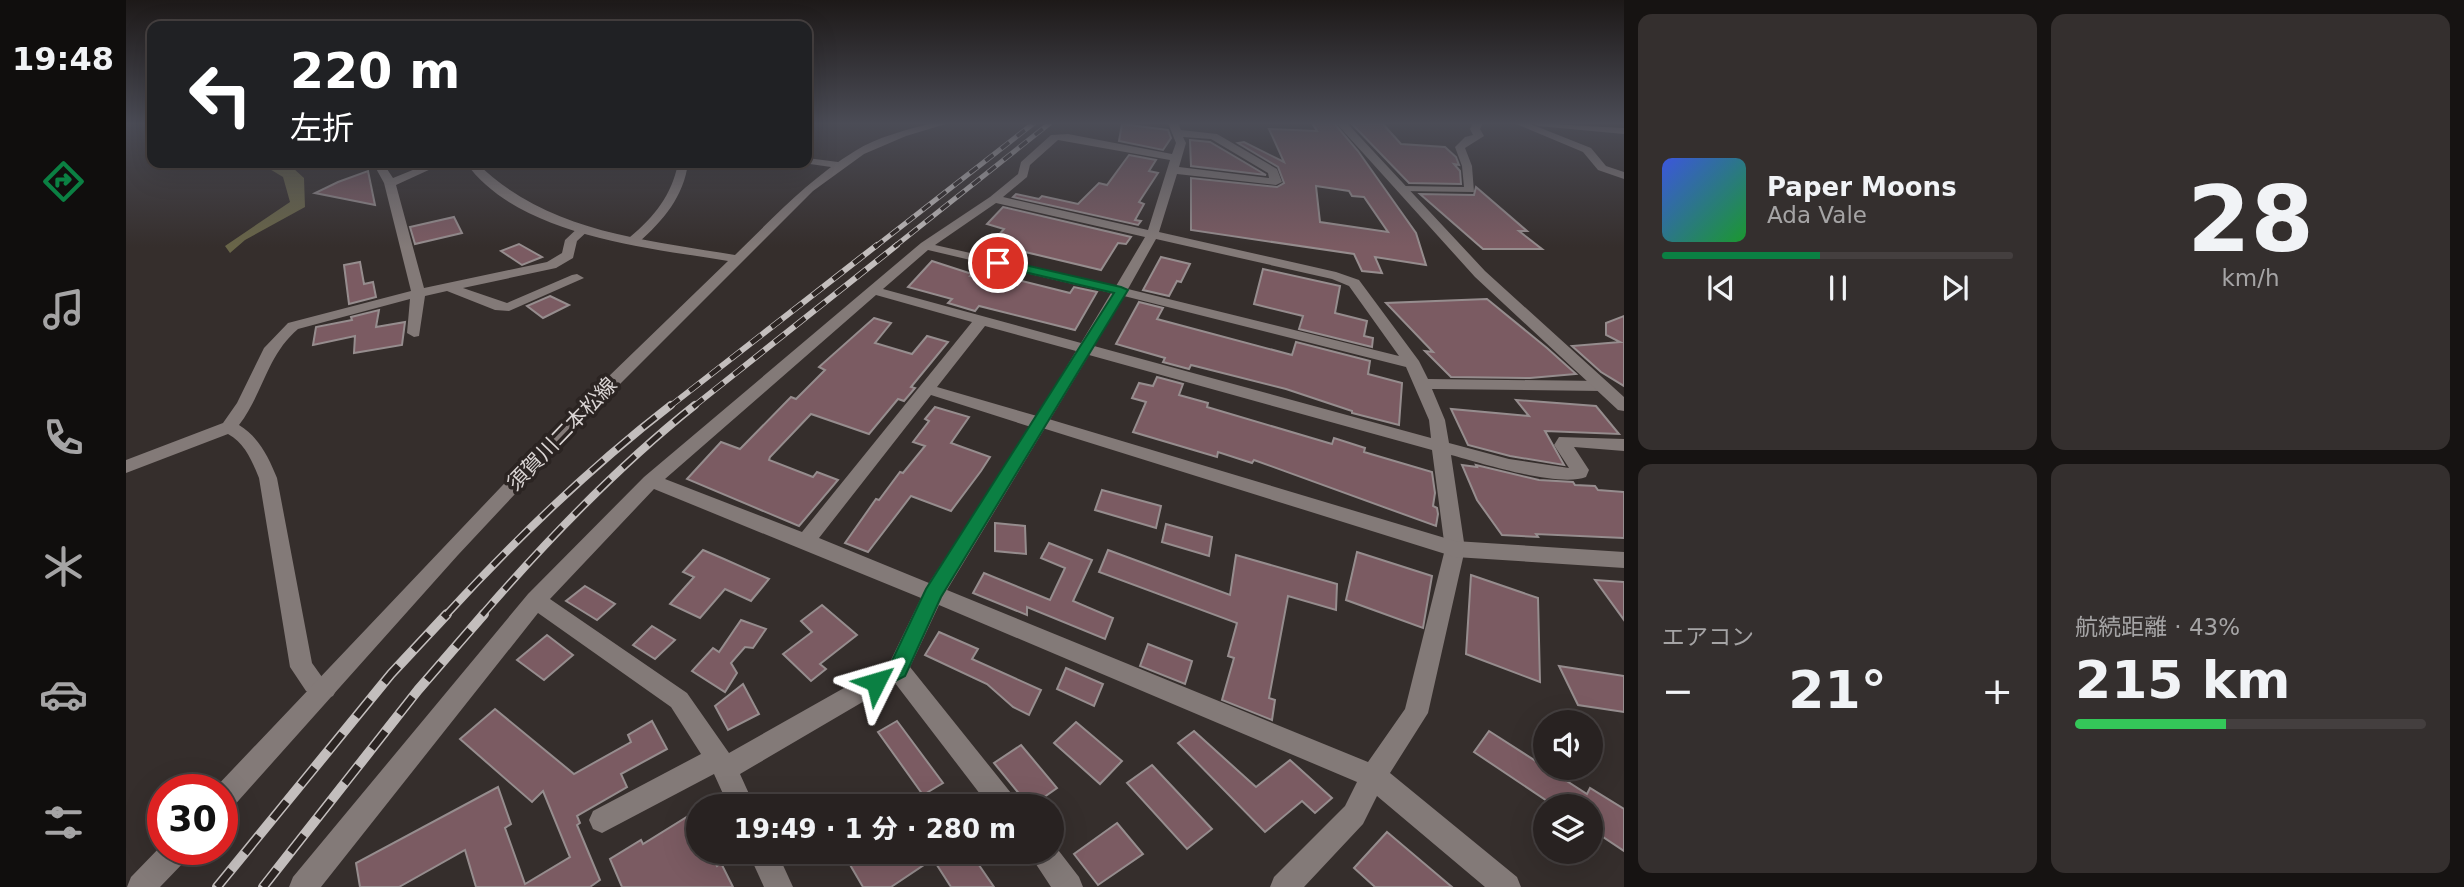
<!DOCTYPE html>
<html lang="ja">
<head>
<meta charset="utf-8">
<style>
  :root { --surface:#282221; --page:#342f2e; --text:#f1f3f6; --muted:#a5a4a5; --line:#443f3f; --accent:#0b8043 }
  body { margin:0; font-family:"DejaVu Sans","Noto Sans JP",sans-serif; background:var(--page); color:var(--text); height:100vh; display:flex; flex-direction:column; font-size:26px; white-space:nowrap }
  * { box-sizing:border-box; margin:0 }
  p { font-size:23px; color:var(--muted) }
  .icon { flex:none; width:38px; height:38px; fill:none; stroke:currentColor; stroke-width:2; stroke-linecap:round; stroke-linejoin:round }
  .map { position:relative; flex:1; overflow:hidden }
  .drawer { display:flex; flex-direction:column; gap:14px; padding:14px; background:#161312; width:840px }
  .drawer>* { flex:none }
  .hud { position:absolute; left:21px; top:21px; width:665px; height:147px; border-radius:14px; box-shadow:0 7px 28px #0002,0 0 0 2px var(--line); background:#202124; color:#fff; overflow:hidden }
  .tools { position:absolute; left:1407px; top:710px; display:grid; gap:14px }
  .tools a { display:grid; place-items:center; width:70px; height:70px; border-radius:50%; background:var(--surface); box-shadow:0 7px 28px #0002,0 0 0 2px var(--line); font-size:35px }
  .speed { position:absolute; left:21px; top:774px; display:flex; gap:14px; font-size:35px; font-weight:700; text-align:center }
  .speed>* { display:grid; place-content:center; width:91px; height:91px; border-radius:50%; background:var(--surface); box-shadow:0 7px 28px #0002,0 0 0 2px var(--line); line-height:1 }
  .speed .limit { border:10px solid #d22; background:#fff; color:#111 }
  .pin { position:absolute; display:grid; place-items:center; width:60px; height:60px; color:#fff; margin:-30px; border:4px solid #fff; border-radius:50%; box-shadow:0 2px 7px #0007 }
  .me { position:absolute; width:77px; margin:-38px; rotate:50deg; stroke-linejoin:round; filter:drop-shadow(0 0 5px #0008) }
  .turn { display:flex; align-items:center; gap:24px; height:147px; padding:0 28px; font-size:32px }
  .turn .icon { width:91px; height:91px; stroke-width:2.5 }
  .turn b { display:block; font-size:49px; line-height:60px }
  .big { font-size:52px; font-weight:700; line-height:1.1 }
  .drawer .widget { flex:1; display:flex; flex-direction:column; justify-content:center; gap:10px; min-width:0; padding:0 24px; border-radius:14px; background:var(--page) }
  .drawer .dial { align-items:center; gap:0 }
  .dial b { font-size:91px; line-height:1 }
  .song { display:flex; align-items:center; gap:21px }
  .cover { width:84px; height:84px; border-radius:10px; background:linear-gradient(135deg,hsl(230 70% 55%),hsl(130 70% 35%)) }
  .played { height:7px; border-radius:4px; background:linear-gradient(90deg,var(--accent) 45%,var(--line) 45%) }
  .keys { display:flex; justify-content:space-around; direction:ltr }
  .heat { display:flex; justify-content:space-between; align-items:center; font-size:38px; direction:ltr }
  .charge { height:10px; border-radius:5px; background:linear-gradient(90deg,#34c759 43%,var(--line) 0) }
  .drawer .tiles { flex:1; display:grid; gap:14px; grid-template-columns:repeat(2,1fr) }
  .trip { position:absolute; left:560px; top:794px; width:378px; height:70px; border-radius:35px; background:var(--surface); box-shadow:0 7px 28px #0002,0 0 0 2px var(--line); font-weight:700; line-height:70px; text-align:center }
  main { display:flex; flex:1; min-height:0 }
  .tab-bar { display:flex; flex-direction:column; width:126px; justify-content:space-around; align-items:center; background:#100e0d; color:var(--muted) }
  .tab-bar .icon { width:49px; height:49px }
  .tab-bar .current { color:var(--accent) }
  .tab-bar b { font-size:32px; color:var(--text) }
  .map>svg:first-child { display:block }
  .forest { fill:#696548 }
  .building { fill:#7b5b62; stroke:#968d8e; stroke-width:2; fill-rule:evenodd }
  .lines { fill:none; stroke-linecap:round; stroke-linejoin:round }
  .street { fill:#837a78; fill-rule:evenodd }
  .secondary { fill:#837a78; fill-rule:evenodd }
  .rail-far3-casing { stroke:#c3bebd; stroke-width:5 }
  .rail-far2-casing { stroke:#c3bebd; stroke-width:6 }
  .rail-far1-casing { stroke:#c3bebd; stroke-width:8 }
  .rail-casing { stroke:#c3bebd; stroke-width:10 }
  .rail-far3 { stroke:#2b2422; stroke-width:3.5; stroke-dasharray:10; stroke-linecap:butt }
  .rail-far2 { stroke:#2b2422; stroke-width:4.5; stroke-dasharray:13; stroke-linecap:butt }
  .rail-far1 { stroke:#2b2422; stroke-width:5; stroke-dasharray:17; stroke-linecap:butt }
  .rail { stroke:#2b2422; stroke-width:7; stroke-dasharray:22; stroke-linecap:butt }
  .route { fill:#0b8043; stroke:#07532c; stroke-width:2 }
  .labels { text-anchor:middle; stroke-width:7; stroke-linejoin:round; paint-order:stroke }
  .street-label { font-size:21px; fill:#dad5d4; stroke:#2b2422 }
</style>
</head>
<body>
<main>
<nav class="tab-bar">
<b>19:48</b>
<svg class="icon current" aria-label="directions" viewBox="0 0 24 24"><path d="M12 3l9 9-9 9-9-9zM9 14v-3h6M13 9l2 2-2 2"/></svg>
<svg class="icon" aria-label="music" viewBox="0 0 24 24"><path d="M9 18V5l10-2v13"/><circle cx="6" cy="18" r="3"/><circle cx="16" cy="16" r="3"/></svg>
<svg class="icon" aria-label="phone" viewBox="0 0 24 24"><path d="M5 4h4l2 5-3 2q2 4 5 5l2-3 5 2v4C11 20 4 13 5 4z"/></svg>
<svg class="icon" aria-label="climate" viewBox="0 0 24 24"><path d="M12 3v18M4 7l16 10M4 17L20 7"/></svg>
<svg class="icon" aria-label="car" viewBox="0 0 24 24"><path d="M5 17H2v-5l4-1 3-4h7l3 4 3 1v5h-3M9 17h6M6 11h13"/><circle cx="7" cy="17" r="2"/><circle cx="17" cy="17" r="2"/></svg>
<svg class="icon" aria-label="filters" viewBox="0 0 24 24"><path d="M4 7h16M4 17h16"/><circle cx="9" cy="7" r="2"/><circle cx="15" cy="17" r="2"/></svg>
</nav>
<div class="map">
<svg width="1498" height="887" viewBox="0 0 1498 887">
  <rect width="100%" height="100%" fill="#352e2c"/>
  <polygon class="forest" points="146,163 170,163 167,168 178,178 179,207 119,240 104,253 99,246 164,202 157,177 142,168"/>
  <g class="building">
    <path d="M1186 123H1208L1232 151 1290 233 1300 265 1249 257 1256 273 1236 271 1228 254 1065 230V178L1151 187 1158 183 1152 167 1112 143 1118 142 1158 162 1143 129 1191 131ZM1190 186 1223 191 1226 196 1238 197 1262 232 1194 222Z"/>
    <polygon points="1225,123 1257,124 1275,144 1319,147 1330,157 1333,165 1328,164 1334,171 1335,184 1283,183"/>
    <polygon points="996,124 1042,130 1045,138 1037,150 993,141"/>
    <polygon points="1064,140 1084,142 1140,175 1065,166"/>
    <polygon points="1003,155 1030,160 1023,171 1032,173 1013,202 1018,204 1009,220 1015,221 1012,225 887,197 890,194 913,199 916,196 952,204 973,183 981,185"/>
    <polygon points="242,171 249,205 189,193 212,182"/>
    <polygon points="1350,187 1401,231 1393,231 1416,249 1357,249 1294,194 1348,195"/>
    <polygon points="877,207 1005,237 1000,244 992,243 975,270 916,256 865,244 878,229 861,224"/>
    <polygon points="328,217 336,233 289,244 284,227"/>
    <polygon points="393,244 416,257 396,265 375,251"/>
    <polygon points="1035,257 1064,264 1055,282 1051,281 1043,296 1017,290"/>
    <polygon points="806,261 846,274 844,276 883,286 888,279 944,293 948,287 971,292 949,330 853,306 849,311 822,303 826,299 782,287"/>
    <polygon points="234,262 238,284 247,282 250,297 223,304 218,265"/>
    <polygon points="1137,269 1214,286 1209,313 1241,321 1238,336 1247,338 1246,347 1173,329 1177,316 1128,304"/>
    <polygon points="424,296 443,305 417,318 401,306"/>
    <polygon points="1361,299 1421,348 1450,374 1404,378 1325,377 1299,351 1307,352 1260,303"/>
    <polygon points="1013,302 1037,308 1031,319 1166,355 1170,342 1244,361 1242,374 1276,383 1273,425 1226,413 1226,411 1160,389 1065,365 1063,369 1037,362 1039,358 990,344"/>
    <polygon points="253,310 250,327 279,322 276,345 228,353 229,336 187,345 190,327 226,320 225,317"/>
    <polygon points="1498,316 1498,386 1475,372 1446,346 1494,342 1480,335 1480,323"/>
    <polygon points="748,318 765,323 749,343 786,354 801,336 822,342 785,387 789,388 778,401 772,399 743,434 685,414 644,457 643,460 687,477 691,472 712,480 673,526 561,479 595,442 614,449 665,397 670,399 699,370 693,367"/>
    <polygon points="1031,377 1057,384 1053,395 1082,403 1081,407 1206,444 1208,438 1239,448 1238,452 1306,472 1309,493 1307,506 1311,508 1312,514 1310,526 1128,460 1126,463 1092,452 1091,457 1007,432 1020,402 1006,398 1013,383 1027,386"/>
    <polygon points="1390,400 1470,406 1493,434 1419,431 1438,465 1384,456 1342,445 1325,409 1403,416"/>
    <polygon points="809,407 843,417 825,443 864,457 855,471 825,511 785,496 742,552 719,543 750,499 753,500 774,472 777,473 799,446 787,442 803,421 799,419"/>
    <polygon points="1336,465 1351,467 1350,465 1413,480 1447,482 1449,485 1469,486 1472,490 1498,492 1498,538 1410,534 1412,537 1376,535 1351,500"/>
    <polygon points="976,490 1035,506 1030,528 969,510"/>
    <polygon points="869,523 899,526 900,554 869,551"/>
    <polygon points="1040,524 1086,537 1083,556 1036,542"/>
    <polygon points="923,543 966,560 947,601 987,618 979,639 901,607 901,615 847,593 858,573 924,600 939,568 915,558"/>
    <polygon points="577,550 598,559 643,579 625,601 599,589 574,618 544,604 568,577 557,572"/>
    <polygon points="982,550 1104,595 1110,555 1211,584 1210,610 1162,596 1143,698 1149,700 1146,720 1096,700 1108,658 1102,656 1111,623 973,572"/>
    <polygon points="1231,552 1306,576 1297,628 1220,600"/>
    <polygon points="1345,575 1412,598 1414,682 1340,654"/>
    <polygon points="1469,580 1498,582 1498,620"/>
    <polygon points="459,586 489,604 471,620 440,601"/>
    <polygon points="696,605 731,635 694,664 700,669 685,681 657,654 686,632 675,621"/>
    <polygon points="615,620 640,629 627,648 619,647 605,663 611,673 599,692 566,671 587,648 593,652"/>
    <polygon points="526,626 549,640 529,659 507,645"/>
    <polygon points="813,632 852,649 846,659 915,690 903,715 887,707 861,684 799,655"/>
    <polygon points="421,635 447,655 418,680 391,660"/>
    <polygon points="1022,644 1066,661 1059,684 1014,666"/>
    <polygon points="1433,666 1498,676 1498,712 1452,705"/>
    <polygon points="940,668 977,684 968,706 931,689"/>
    <polygon points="617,684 633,714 602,730 589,706"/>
    <polygon points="369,709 448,774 505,742 502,735 526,721 541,749 495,774 501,787 451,816 454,823 451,825 474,880 464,887 350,887 339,850 273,887 234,887 230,863 372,787 385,824 379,828 399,884 444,857 417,791 406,802 334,739"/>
    <polygon points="771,721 817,783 797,795 752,732"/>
    <polygon points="950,722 996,761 974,784 928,743"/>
    <polygon points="1068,731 1130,787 1164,760 1206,798 1189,813 1176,801 1139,832 1052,743"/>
    <polygon points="1363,731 1461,794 1464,788 1498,809 1498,851 1465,829 1465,807 1430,807 1348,752"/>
    <polygon points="895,745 931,788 904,807 868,763"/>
    <polygon points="1026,765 1086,829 1061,849 1001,783"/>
    <polygon points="564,815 572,831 572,852 583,852 591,866 595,863 607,887 496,887 484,859 515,840 517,844"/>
    <polygon points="991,823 1017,854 972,885 948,854"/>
    <polygon points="1261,832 1326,887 1249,887 1228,868"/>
    <polygon points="740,852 844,852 868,887 825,887 807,859 765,887 737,887 723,863"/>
  </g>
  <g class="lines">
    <g class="street">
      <path d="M1042 123H1052L1055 130 1091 134 1151 169 1156 182 1150 185 1051 174 1033 232 1210 272 1233 280 1293 361 1302 379 1476 381 1484 386 1476 391 1306 389 1319 420 1323 443 1383 459 1443 468 1428 445 1433 437 1498 439V451L1448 447 1463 470 1460 477C1433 488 1355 463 1325 455L1339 549 1302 713 1264 773 1391 877 1395 887H1359L1251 796 1237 824 1178 887H1144L1148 877 1219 806 1231 782 813 605 784 667 889 798 893 807H864L769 683 614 774 629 807H603L588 774 476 833 467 829 463 820 467 811 575 754 545 707 412 613 195 887H163L167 877 402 594 518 477 795 243 864 197 892 174 895 162 925 135 942 134 1046 154 1050 143ZM1057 137 1085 139 1142 173 1143 178 1053 167 1060 143ZM932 140 1044 160 1022 230 877 197 901 177 904 165ZM870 203 1019 237 990 286 809 245ZM1030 239 1206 279 1223 286 1273 356 1002 289ZM802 250 985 293 955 343 757 289ZM750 295 846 322 676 532 539 479ZM998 296 1280 367 1303 420 1305 438 968 346ZM859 326 950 351 911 416 811 387ZM963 355 1306 450 1319 549 1279 709 1242 762 821 590ZM805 395 905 427 803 583 693 538ZM528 489 795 598 764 662 603 753 561 693 424 599Z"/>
      <polygon points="1347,123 1357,123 1354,129 1358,136 1339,148 1346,166 1348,192 1274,191 1272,189 1278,186 1338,187 1336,166 1329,147 1339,137 1347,135 1344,129"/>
      <polygon points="1388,123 1402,123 1465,148 1480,166 1498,172 1498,179 1472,170 1457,152"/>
      <polygon points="1407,123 1498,128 1498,134 1412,126"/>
      <polygon points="681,158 712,162 717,165 712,168 677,163 681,163"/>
      <path d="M247 163H257L267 178 304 163H318L270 185 298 288 421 262 436 253 439 240 455 225 465 228 451 241 447 258 430 268 337 288 381 303 446 275 451 274 458 278 383 311 369 310 321 291 299 296 293 336 288 337 281 333 284 299 172 329C141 355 137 394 113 425 133 437 143 458 151 478L186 663 196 677 207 682 211 689 207 696 199 699 180 691 164 667 133 478C126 461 119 443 102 434L0 473V460L97 423 111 403 138 348 162 323 285 291 258 183Z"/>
      <path d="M552 163H562C558 196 537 221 512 243H504V237C528 217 546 195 552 163Z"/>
      <polygon points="926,842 953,877 957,887 925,887 902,852 926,852"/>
      <polygon points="622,852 651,852 667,887 638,887"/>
    </g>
    <g class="secondary">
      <path d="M806 123H823L780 136 738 154 687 191 462 416 332 555 105 809 96 813V789H88L450 408 602 261C519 247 393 236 340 163H351C421 232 516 239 609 255 647 218 683 179 729 151 751 137 780 130 806 123Z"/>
      <polygon points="1210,123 1221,123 1359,271 1498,397 1498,411 1492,410 1349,277"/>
      <polygon points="916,417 1329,541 1498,552 1498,568 1329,557 910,426 908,422 910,418"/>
      <polygon points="37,844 37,849 65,849 61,859 34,887 1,887 5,877"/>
    </g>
    <g class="rail-far3-casing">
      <g id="rail-far3">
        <polyline points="749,247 908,123"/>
        <polyline points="768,247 924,123"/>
      </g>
    </g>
    <g class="rail-far2-casing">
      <g id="rail-far2">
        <polyline points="543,407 751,245"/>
        <polyline points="567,407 771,245"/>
      </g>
    </g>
    <g class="rail-far1-casing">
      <g id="rail-far1">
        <path d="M320 615C390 539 463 468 545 405"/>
        <path d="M356 615C421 540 492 466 569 405"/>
      </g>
    </g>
    <g class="rail-casing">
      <g id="rail">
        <polyline points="91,887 265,674 321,614"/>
        <polyline points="137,887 292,690 358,614"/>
      </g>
    </g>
    <use href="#rail-far3" class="rail-far3"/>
    <use href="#rail-far2" class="rail-far2"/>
    <use href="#rail-far1" class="rail-far1"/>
    <use href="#rail" class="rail"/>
  </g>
  <linearGradient id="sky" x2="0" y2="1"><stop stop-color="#1d1918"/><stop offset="0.5" stop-color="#4b4c56"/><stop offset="1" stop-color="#4b4c56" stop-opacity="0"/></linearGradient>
  <rect width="1498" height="247" fill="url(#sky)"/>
  <polygon class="route" points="872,259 995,287 1002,290 815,597 779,676 750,691 743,688 740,682 743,675 765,663 800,589 988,293 868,265 866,263"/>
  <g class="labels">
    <g class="street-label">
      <text transform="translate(436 434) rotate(-46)" y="7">須賀川二本松線</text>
    </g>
  </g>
</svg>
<div class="tools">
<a><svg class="icon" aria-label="sound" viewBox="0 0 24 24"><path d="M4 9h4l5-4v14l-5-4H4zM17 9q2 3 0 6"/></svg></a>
<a><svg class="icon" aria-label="layers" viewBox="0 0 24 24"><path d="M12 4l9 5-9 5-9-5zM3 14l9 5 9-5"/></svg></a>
</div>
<div class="speed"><div class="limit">30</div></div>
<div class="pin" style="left:872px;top:263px;background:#d93025"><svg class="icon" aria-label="arrive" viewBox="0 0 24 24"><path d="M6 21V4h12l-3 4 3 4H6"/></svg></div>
<svg class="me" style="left:750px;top:682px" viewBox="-20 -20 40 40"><path d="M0-17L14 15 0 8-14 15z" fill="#0b8043" stroke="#fff" stroke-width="4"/></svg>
<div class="trip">19:49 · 1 分 · 280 m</div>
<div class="hud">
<div class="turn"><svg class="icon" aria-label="left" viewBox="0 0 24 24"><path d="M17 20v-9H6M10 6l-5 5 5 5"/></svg><div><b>220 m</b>左折</div></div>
</div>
</div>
<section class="drawer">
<div class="tiles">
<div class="widget">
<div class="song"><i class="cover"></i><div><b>Paper Moons</b><p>Ada Vale</p></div></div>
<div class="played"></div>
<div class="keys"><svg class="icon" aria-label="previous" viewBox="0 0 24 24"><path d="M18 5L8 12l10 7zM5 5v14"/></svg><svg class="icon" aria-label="pause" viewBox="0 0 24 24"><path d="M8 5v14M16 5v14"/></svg><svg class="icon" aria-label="next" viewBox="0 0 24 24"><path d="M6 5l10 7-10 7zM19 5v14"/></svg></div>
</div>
<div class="widget dial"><b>28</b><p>km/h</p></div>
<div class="widget"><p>エアコン</p>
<div class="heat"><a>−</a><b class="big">21°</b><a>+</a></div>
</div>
<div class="widget"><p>航続距離 · 43%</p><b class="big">215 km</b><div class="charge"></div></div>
</div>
</section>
</main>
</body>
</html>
